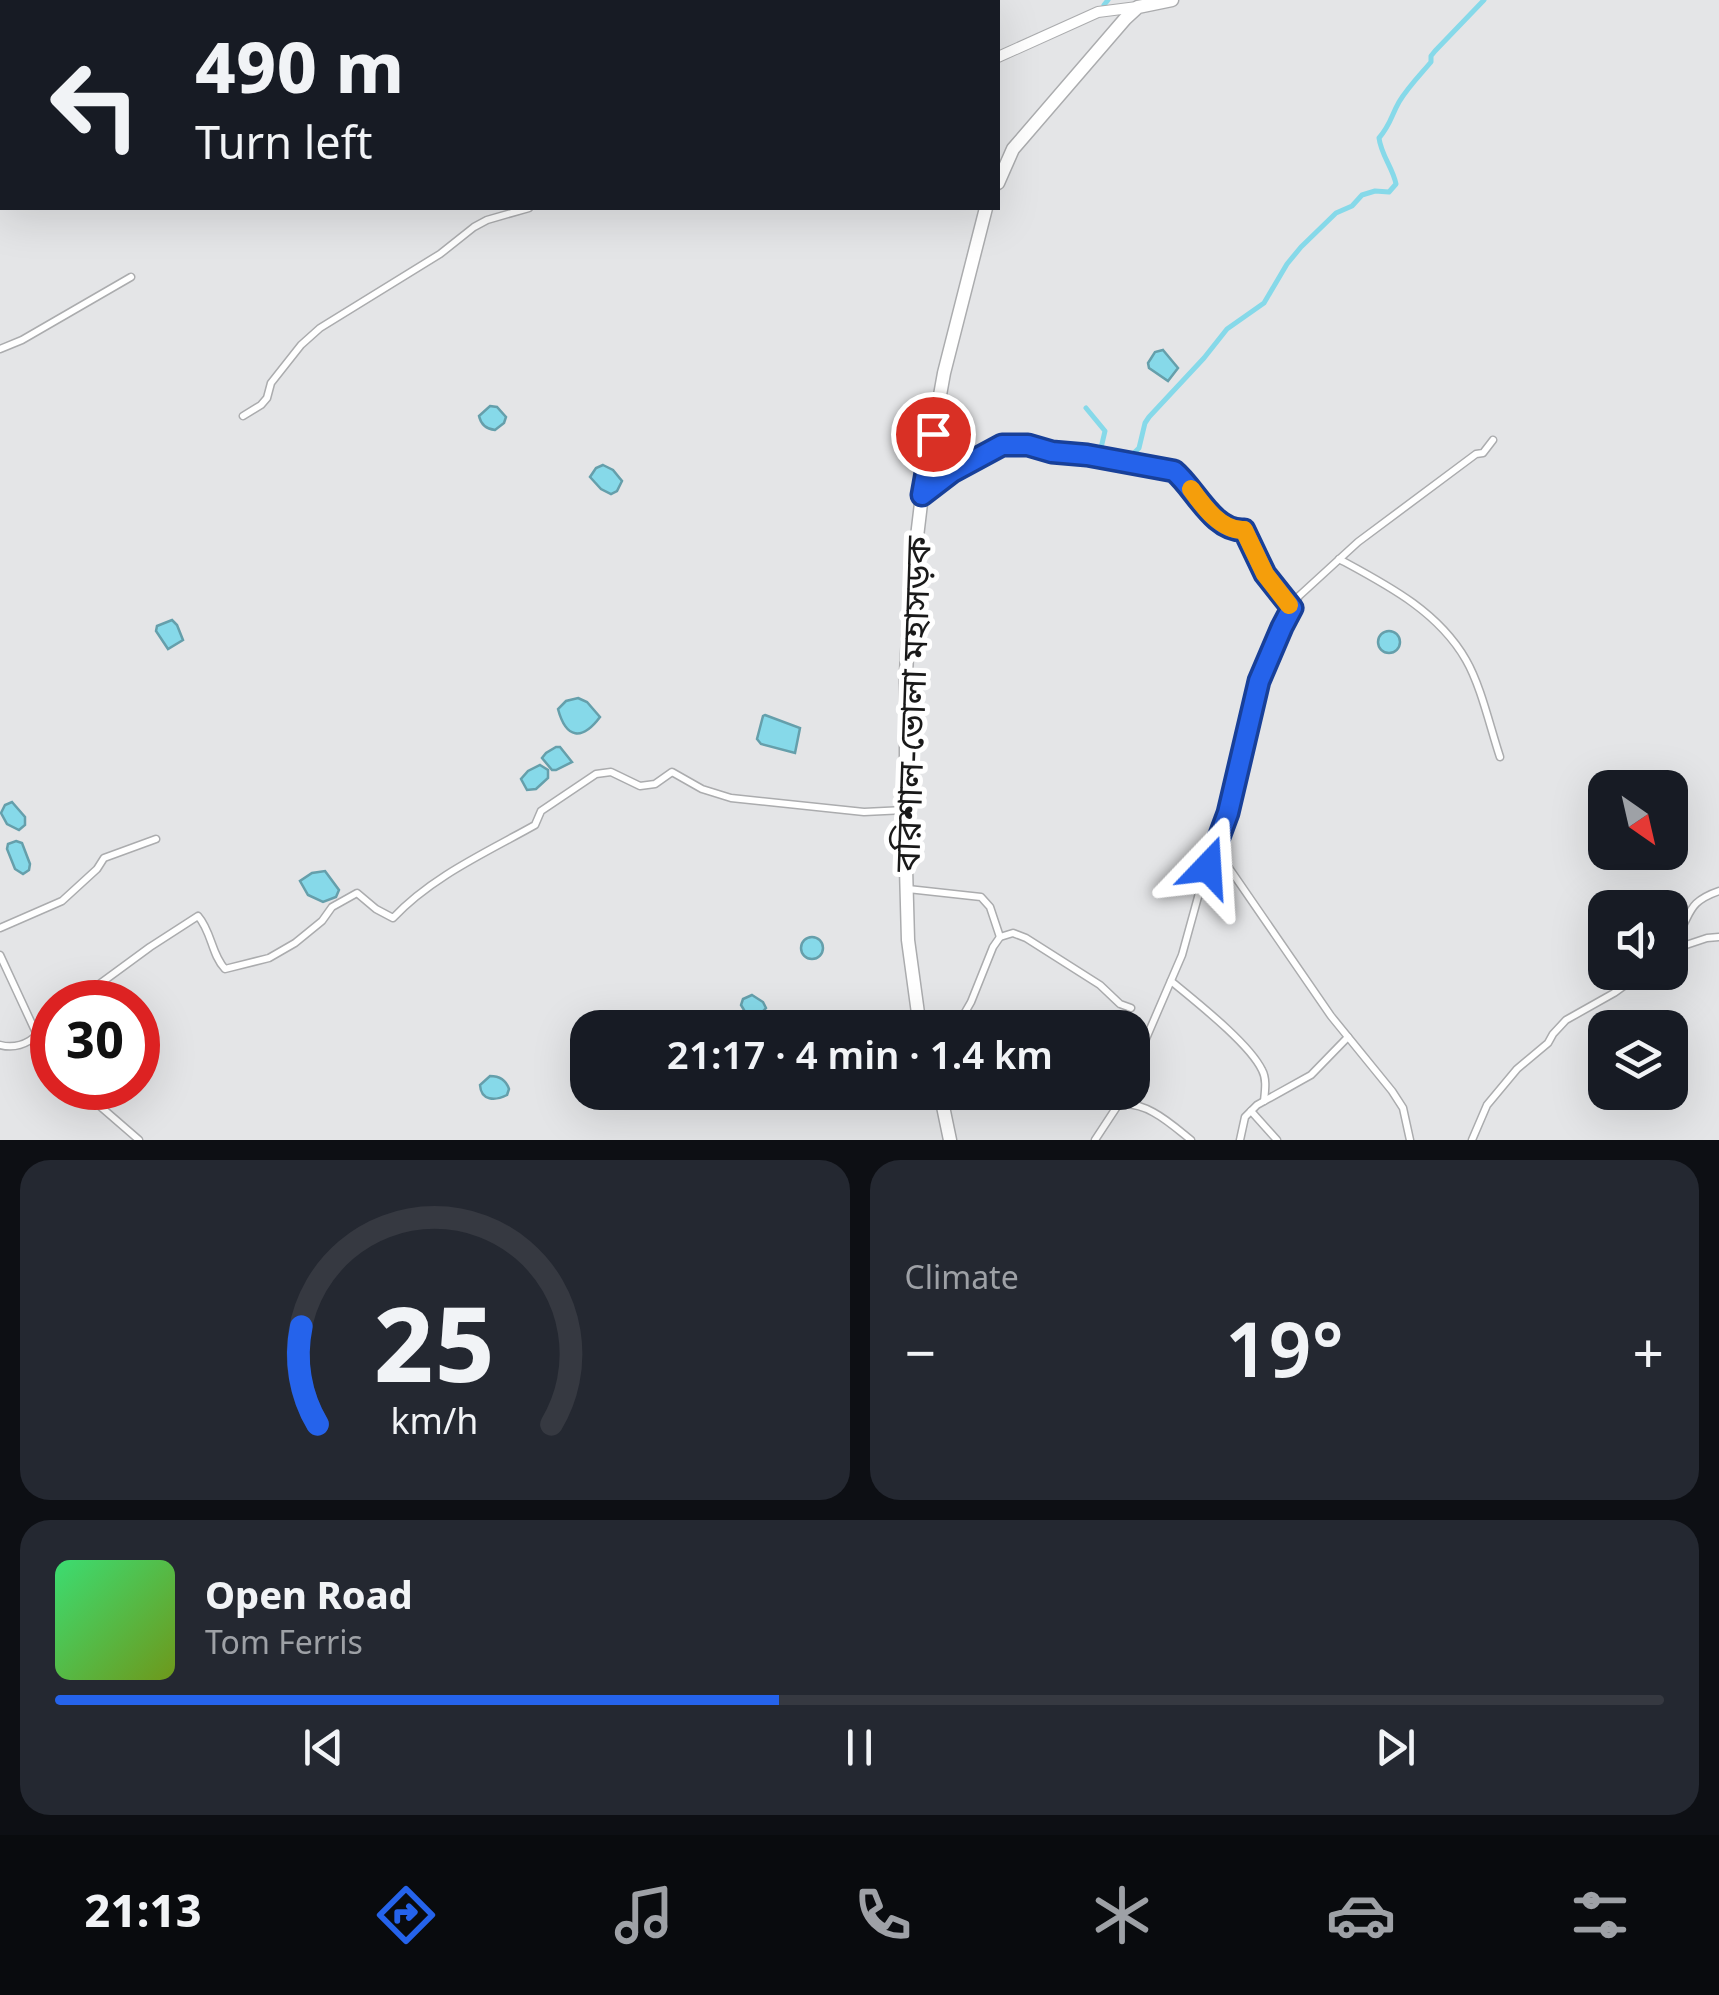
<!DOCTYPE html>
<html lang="en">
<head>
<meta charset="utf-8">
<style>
  :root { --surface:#171b24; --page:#242831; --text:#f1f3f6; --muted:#9ea1a6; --line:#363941; --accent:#2563eb }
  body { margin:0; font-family:Georgia,"Noto Sans Bengali",serif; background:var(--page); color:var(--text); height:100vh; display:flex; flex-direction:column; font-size:38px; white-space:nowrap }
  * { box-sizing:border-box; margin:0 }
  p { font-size:32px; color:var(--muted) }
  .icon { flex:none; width:55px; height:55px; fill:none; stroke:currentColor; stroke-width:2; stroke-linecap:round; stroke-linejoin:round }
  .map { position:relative; height:1140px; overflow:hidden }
  .panel { display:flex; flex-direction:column; gap:20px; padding:20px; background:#0d0f14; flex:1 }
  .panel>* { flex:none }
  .guide { position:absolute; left:0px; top:0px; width:1000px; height:210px; box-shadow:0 10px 40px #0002; background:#171b24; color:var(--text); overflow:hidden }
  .needle { width:65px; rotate:146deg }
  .fabs { position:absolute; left:1588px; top:770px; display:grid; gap:20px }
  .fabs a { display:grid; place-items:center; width:100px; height:100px; border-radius:20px; background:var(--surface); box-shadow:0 10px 40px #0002; font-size:50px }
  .speed { position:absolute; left:30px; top:980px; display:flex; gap:20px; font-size:50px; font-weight:700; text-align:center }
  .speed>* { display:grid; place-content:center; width:130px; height:130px; border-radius:50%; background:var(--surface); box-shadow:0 10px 40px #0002; line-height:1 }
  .speed .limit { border:15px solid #d22; background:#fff; color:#111 }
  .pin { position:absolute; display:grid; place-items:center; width:85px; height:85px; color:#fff; margin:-42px; border:5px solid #fff; border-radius:50%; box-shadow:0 2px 10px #0007 }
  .me { position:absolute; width:110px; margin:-55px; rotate:20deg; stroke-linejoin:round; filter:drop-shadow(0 0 8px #0008) }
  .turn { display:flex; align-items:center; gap:35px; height:210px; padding:0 30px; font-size:45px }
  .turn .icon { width:130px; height:130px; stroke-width:2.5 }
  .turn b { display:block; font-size:70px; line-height:85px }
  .big { font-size:75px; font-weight:600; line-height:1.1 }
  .panel .tile { flex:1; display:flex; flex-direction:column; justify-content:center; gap:15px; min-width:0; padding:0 35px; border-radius:30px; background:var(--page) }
  .panel .dial { align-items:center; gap:0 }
  .dial svg { height:260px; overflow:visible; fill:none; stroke:var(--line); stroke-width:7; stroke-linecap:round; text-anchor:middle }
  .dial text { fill:var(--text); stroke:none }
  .song { display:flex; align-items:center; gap:30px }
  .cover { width:120px; height:120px; border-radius:15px; background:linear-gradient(135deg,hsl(140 70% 55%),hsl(80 70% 35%)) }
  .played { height:10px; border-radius:5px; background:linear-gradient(90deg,var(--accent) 45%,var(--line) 45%) }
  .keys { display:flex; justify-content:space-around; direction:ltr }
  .heat { display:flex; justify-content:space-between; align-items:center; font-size:55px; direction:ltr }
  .panel .tiles { flex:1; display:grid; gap:20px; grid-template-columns:1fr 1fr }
  .tile:last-child { grid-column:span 2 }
  .trip { position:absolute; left:570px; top:1010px; width:580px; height:100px; border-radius:30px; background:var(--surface); box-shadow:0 10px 40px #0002; font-weight:600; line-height:100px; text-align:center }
  .dock { display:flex; height:160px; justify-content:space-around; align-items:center; background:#090b0e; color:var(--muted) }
  .dock .icon { width:70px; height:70px }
  .dock .active { color:var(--accent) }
  .dock b { font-size:45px; color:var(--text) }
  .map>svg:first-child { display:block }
  .water { fill:#86d9e9; stroke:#659fab; stroke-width:2.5 }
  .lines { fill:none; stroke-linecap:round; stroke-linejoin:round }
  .canal { stroke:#86d9e9; stroke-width:5 }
  .minor-casing { stroke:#abacae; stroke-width:9 }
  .major-casing { stroke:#abacae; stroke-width:12 }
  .highway-casing { stroke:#abacae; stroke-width:15 }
  .minor { stroke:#fff; stroke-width:6 }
  .major { stroke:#fff; stroke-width:10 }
  .highway { stroke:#fff; stroke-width:12 }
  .route-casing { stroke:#184099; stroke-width:25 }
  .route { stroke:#2563eb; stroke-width:18 }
  .slow { stroke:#f59e0b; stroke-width:18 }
  .labels { text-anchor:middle; stroke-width:10; stroke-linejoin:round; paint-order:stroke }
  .street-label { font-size:35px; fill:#191919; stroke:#fff }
</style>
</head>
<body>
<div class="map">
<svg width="1719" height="1140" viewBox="0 0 1719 1140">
  <rect width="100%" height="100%" fill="#e4e5e7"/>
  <g class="water">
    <polygon points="1163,350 1178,368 1168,381 1149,368 1148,363 1155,352"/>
    <path d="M490 406 497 407 506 417 504 423 495 430C486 429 481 425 479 416Z"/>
    <polygon points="603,465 613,470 622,481 617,491 611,494 601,489 590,477 596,468"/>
    <polygon points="172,620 177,625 183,640 168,649 156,631 157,626"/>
    <circle cx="1389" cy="642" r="11"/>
    <path d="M578 698 587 702 600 717C582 741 566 739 558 709L566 701Z"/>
    <polygon points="765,715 800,728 795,753 761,744 757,739 763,716"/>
    <polygon points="556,747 560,747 572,762 556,770 552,770 542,758 546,753"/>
    <polygon points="540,765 548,770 548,778 536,789 527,790 521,779 528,771"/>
    <polygon points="12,802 25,817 25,825 19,830 7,824 1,813 5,805"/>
    <polygon points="16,841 22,843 30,864 29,870 23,874 15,869 7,849 8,844"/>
    <polygon points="325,871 339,890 336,897 323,902 308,895 300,881 312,873"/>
    <circle cx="812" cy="948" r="11"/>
    <polygon points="752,995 763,1002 766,1008 757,1018 747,1015 741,1005 743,999"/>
    <path d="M490 1076C500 1076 506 1080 509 1089L507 1095C495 1101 481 1101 480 1085Z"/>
  </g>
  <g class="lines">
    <g class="canal">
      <polyline points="1104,5 1108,0"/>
      <path d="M1086 408 1105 431 1101 448 1130 457 1139 448 1145 423 1149 417 1204 358 1227 329 1264 303 1287 264 1301 247 1336 213 1352 206 1362 195 1375 191 1389 192 1396 184C1393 168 1381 155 1379 138 1391 124 1391 116 1399 102 1408 87 1420 75 1431 62V56L1435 51 1484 0"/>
    </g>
    <g class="minor-casing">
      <g id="minor">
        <polyline points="0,349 22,340 131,277"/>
        <polyline points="243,416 261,405 267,398 271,383 301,345 320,328 440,254 474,227 487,220 529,208"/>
        <path d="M924 493 952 472 1002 445H1028L1052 451 1087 455 1174 471C1195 488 1214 532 1244 530L1265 574 1292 608"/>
        <path d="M1339 559C1387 585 1438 611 1466 660 1481 686 1490 727 1500 757"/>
        <polyline points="1216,849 1331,1016 1392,1091 1403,1108 1410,1140"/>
        <polyline points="908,889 981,897 990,907 1000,937"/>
        <polyline points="0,928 62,901 97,869 104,858 156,839"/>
        <path d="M1674 939C1693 916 1684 903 1719 891"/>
        <polyline points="1670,945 1674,939 1686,945 1707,938 1719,937"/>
        <polyline points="0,955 38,1037 52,1055"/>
        <path d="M1171 981C1195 1001 1249 1043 1262 1070 1267 1079 1265 1091 1264 1101"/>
        <path d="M75 1002 150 947 198 916C212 932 211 954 225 969L269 958 295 943 322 921 332 907 357 893 376 909 393 918C431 877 487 852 535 825L541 811 596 774 611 772 640 786 655 784 672 772 702 789 731 798 864 812 905 810"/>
        <polyline points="956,1028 971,1002 993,947 1000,937 1013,933 1026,938 1100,985 1120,1004 1131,1008"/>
        <path d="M0 1045C23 1051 38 1036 52 1020"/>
        <polyline points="1132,1071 1182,955 1201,886 1228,813 1259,681 1282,627 1299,596 1358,542 1476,454 1483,453 1493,440"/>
        <polyline points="79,1088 139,1140"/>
        <polyline points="1251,1111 1277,1140"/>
        <path d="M1095 1140 1118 1105C1146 1100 1171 1124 1191 1140"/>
        <polyline points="1240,1140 1245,1117 1257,1105 1311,1075 1348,1037"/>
        <polyline points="1472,1140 1487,1105 1517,1069 1548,1043 1553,1034 1566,1020 1614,993 1643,972"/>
      </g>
    </g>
    <g class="major-casing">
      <g id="major">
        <polyline points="404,0 410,2"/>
        <polyline points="998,57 1098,12 1137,7"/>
      </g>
    </g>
    <g class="highway-casing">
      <g id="highway">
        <polyline points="998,183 1013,149 1125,19 1138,7 1172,0"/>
        <polyline points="920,1028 908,940 906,868 906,673 911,587 922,495 944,373 986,208"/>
        <polyline points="940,1092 950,1140"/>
      </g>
    </g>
    <use href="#minor" class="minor"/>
    <use href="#major" class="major"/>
    <use href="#highway" class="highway"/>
  </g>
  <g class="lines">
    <g class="route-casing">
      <path id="route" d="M933 434 922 495 952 472 1002 445H1028L1052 452 1087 455 1174 471C1195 488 1213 532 1244 530L1265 574 1292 608 1282 627 1259 681 1228 813 1208 867"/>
    </g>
    <use href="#route" class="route"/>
    <path class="slow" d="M1191 489C1203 506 1221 531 1244 530L1265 574 1289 605"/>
  </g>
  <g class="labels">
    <g class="street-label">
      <text transform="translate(913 704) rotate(-88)" y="12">বরিশাল-ভোলা মহাসড়ক</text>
    </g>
  </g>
</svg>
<div class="fabs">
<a><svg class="needle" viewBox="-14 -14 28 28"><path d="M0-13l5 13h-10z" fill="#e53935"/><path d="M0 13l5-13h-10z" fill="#9ea1a6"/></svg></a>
<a><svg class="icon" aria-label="sound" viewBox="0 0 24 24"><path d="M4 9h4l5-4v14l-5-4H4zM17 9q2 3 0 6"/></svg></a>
<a><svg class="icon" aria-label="layers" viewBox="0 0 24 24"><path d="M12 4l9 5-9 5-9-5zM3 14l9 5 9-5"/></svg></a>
</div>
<div class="speed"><div class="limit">30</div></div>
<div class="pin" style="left:933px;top:434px;background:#d93025"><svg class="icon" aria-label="arrive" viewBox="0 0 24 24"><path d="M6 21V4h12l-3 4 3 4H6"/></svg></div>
<svg class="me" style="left:1208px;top:867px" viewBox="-20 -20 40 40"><path d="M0-17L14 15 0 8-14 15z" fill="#2563eb" stroke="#fff" stroke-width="4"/></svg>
<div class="trip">21:17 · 4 min · 1.4 km</div>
<div class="guide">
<div class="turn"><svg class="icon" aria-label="left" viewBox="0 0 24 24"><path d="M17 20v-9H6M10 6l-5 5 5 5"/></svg><div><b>490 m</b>Turn left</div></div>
</div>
</div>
<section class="panel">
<div class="tiles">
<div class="tile dial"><svg viewBox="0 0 100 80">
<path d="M14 69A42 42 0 1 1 86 69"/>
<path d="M14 69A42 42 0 0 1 9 39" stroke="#2563eb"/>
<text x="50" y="56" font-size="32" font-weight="700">25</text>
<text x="50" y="72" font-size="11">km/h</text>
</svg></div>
<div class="tile"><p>Climate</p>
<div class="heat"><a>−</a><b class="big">19°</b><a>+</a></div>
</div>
<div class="tile">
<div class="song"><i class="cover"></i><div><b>Open Road</b><p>Tom Ferris</p></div></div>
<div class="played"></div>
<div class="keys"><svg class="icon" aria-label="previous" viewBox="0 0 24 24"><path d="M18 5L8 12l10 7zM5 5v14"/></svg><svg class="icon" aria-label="pause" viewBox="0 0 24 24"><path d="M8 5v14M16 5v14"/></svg><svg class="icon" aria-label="next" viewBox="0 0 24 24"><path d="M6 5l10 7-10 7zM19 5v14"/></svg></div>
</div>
</div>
</section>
<nav class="dock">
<b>21:13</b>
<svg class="icon active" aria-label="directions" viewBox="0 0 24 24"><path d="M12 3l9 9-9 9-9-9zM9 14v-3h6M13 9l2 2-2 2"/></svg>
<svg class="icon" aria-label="music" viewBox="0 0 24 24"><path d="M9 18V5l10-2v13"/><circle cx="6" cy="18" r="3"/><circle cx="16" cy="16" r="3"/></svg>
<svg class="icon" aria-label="phone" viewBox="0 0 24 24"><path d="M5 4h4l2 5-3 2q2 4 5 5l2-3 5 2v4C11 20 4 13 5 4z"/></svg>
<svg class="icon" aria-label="climate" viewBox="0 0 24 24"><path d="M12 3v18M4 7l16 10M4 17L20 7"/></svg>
<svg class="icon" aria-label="car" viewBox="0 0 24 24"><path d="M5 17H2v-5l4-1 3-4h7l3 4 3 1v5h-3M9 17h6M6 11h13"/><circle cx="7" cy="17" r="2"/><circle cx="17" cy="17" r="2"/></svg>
<svg class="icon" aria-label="filters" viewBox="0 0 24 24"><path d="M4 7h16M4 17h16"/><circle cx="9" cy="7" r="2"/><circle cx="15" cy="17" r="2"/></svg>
</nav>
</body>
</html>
